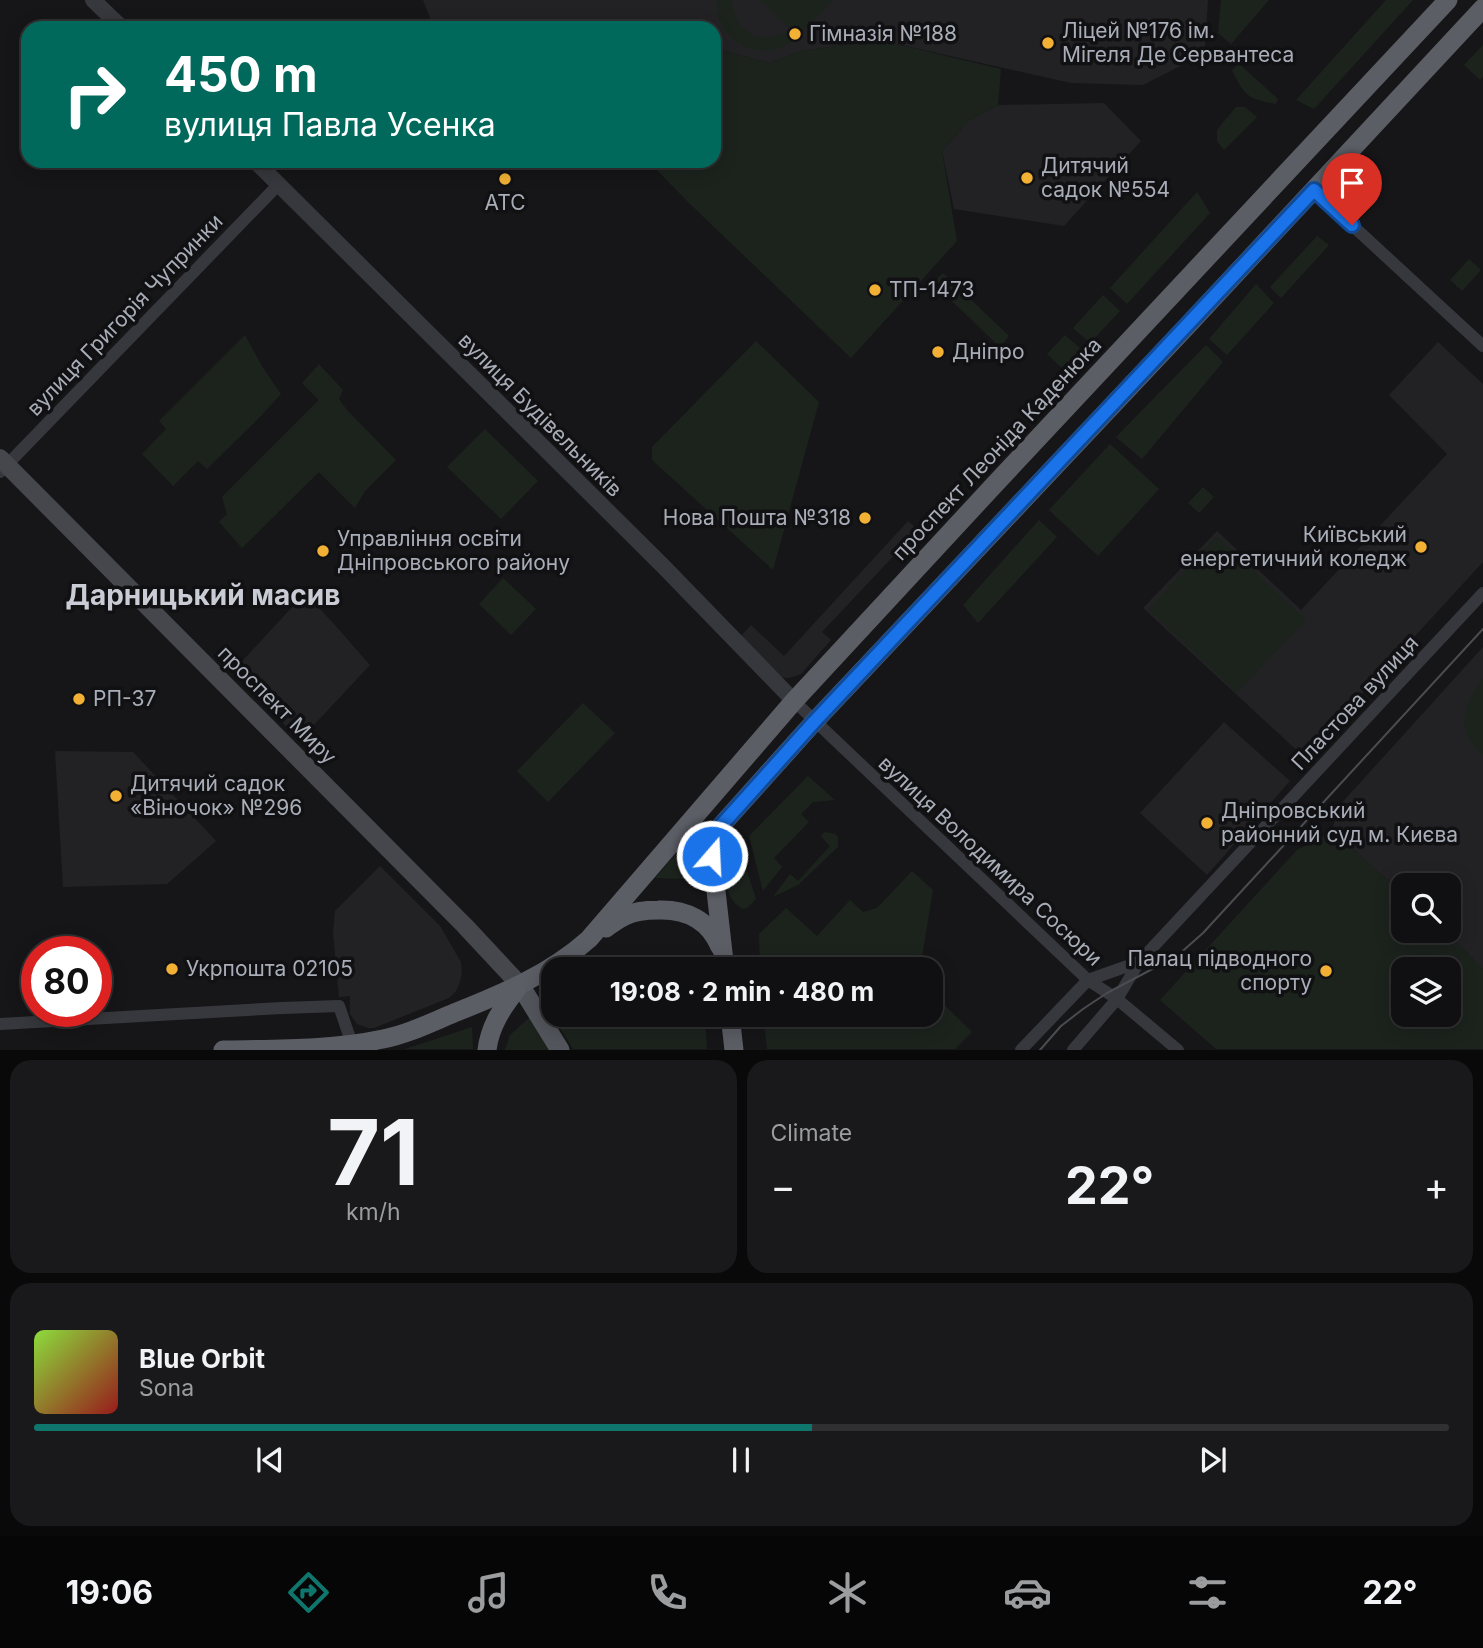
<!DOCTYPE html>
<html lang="en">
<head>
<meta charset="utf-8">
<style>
  :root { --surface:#101012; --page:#19191b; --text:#f1f3f6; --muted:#9c9d9f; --line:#303032; --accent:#0f766e }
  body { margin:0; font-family:Inter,sans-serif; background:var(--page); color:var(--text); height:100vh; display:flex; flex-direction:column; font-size:26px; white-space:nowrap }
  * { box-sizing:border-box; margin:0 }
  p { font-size:23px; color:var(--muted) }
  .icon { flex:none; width:38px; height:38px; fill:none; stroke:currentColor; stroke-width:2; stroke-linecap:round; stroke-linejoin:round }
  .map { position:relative; height:1050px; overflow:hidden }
  .panel { display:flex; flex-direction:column; gap:10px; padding:10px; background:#09090a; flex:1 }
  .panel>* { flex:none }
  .banner { position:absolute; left:21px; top:21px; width:700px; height:147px; border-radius:21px; box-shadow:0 4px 18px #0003,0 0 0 2px var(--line); background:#00695c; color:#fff; overflow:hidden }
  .buttons { position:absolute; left:1391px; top:873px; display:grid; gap:14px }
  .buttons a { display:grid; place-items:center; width:70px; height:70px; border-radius:14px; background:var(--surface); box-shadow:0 4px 18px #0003,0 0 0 2px var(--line); font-size:35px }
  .speed { position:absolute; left:21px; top:936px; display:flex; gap:14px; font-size:35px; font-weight:700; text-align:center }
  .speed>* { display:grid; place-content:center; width:91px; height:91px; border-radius:50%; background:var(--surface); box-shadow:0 4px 18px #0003,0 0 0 2px var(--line); line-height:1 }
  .speed .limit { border:10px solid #d22; background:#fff; color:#111 }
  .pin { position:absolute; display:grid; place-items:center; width:60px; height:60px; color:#fff; margin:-72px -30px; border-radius:50% 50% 50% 0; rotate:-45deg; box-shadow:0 0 7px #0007 }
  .pin .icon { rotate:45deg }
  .me { position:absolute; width:77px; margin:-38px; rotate:19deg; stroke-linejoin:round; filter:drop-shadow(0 0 5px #0008) }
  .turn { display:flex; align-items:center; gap:24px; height:147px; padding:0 28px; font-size:32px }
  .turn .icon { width:91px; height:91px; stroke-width:2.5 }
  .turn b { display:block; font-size:49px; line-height:60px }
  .big { font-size:52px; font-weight:700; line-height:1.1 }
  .panel .card { flex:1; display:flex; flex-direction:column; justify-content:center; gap:10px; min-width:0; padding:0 24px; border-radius:21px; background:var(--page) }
  .panel .dial { align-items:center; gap:0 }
  .dial b { font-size:91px; line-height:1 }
  .song { display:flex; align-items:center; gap:21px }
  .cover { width:84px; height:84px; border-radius:10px; background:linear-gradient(135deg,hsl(90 70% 55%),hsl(0 70% 35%)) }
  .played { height:7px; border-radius:4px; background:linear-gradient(90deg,var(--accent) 55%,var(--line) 55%) }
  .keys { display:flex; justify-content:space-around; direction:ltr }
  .heat { display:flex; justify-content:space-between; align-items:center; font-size:38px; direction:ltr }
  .panel .tiles { flex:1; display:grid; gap:10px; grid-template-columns:1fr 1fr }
  .card:last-child { grid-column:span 2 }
  .trip { position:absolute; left:541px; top:957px; width:402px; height:70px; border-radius:21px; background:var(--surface); box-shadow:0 4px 18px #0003,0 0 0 2px var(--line); font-weight:700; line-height:70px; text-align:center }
  .dock { display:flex; height:112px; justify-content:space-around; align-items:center; background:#060607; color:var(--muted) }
  .dock .icon { width:49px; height:49px }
  .dock .selected { color:var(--accent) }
  .dock b { font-size:32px; color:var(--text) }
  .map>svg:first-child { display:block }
  .built { fill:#222225 }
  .green { fill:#1c231d; fill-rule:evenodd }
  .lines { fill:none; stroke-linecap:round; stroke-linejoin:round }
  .minor { stroke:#37383d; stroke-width:12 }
  .tertiary { stroke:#37383d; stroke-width:16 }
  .secondary { stroke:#45474d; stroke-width:18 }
  .primary { stroke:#53555c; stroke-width:19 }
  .trunk { stroke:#5b5e65; stroke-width:19 }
  .tram { stroke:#4a4c52; stroke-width:2 }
  .route-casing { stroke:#114b97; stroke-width:18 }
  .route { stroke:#1a73e8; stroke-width:12 }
  .poi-dot { fill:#f2b134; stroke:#111113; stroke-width:2.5 }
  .labels { text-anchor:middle; stroke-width:7; stroke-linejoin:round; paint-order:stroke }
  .poi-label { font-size:21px; fill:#a8adb8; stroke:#111113; text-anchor:start }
  .street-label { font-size:21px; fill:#a8adb8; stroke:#111113 }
  .district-label { font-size:28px; font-weight:bold; fill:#c9ccd4; stroke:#111113 }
</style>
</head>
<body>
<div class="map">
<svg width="1483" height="1050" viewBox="0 0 1483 1050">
  <rect width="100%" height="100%" fill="#161618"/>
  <g class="built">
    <polygon points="423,0 1208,0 1205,46 1198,57 1143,85 1071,83 879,40 802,51 769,63 714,48 714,28 434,28"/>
    <polygon points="1104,103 1141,141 1064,226 954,209 942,151 969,120 998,105"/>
    <polygon points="1438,342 1483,384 1483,562 1304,757 1143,608 1217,531 1301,610 1447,454 1389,395"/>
    <polygon points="908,521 918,530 822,632 831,640 801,674 789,678 778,677 739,638 751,625 784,656"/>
    <polygon points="310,598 334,624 370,665 300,740 232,672 295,604 299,608"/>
    <polygon points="1483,647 1483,969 1445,931 1449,931 1449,886 1404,886 1403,894 1332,830 1339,806"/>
    <polygon points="1224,722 1290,781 1207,875 1140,813"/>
    <polygon points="55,751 133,752 216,841 167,884 63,887"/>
    <polygon points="380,866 440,926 461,962 462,972 460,982 456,991 449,998 374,1028 368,1028 357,1024 350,1014 350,996 339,997 333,933 335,911"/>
  </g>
  <g class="green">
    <path d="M717 0H732C734 33 763 48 790 29L761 0H833C821 12 802 35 790 43 757 65 714 38 717 0Z"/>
    <polygon points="1221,0 1269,0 1231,44 1218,33"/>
    <polygon points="1386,0 1413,0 1314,109 1296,100"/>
    <polygon points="879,40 1001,69 998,105 969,120 942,151 957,241 851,358 690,204 648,161 714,161 714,48 769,63 802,51"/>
    <polygon points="1483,45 1483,77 1480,80 1464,65"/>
    <path d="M1239 64 1278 99 1276 104C1247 99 1245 96 1232 70Z"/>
    <polygon points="1236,107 1245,107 1257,117 1224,150 1217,141 1217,130"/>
    <polygon points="1197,192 1210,213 1127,304 1110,288"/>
    <polygon points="1317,236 1329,245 1281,298 1270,287"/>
    <polygon points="1469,259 1481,270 1462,291 1450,280"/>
    <polygon points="943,273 1009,336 1000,347 933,283"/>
    <polygon points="1256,284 1274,303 1227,355 1209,339"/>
    <polygon points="1103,295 1120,311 1090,343 1073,328"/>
    <polygon points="245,335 263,368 281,394 261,416 207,469 198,461 173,486 142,454 166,429 159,421"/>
    <polygon points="1065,335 1082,350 1064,370 1047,354"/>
    <polygon points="756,341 819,402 773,570 652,460 652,447"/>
    <polygon points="1206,345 1223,362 1142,459 1116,437"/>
    <polygon points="319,364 343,390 339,399 347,410 396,460 365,491 355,508 319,472 242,548 219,522 227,514 222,497 319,400 302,383"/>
    <polygon points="485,429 538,481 501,519 447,467"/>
    <polygon points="1110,444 1159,489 1098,556 1049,510"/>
    <polygon points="1203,487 1214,497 1199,513 1188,503"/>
    <polygon points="1039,520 1057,537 978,623 963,605"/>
    <polygon points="1217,536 1306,620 1237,693 1148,609"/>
    <polygon points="503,578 536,609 511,635 479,604"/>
    <path d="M1483 678V755C1454 732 1463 704 1483 678Z"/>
    <polygon points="583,703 615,733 548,802 517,771"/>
    <polygon points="808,776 835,800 813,802 801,814 809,822 774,858 782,867 763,891 749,836"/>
    <path d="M700 826C694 848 694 861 700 883L685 879 655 878Z"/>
    <path d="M733 828 756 899 747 908 743 909C740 907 736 905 734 902 722 888 718 840 733 828Z"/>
    <path d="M1332 830 1403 894 1404 931H1445L1483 969V1049H1216L1160 1000 1297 850 1325 836ZM1404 970H1449V1015H1404Z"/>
    <polygon points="825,832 835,834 838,837 838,847 798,885 773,897 790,874 798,881 830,846 821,836"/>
    <polygon points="912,871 933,890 920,969 760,969 759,934 786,908 817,936 850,900 863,912 877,908"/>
    <polygon points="646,956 661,957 688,969 606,969 633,957"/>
    <polygon points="931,992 972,1032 955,1049 767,1049 763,1015 931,1015"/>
    <polygon points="553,1001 553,1015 705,1015 707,1049 573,1049 546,1006"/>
    <polygon points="530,1017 549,1050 505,1050 510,1035"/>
    <polygon points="472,1027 473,1049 405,1049"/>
  </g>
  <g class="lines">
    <g class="minor">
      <polyline points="1314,190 1483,346"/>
      <polyline points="0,472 279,184"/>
      <polyline points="794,701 1088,980 1117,999 1178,1050"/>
      <polyline points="0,1024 282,1008 339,1006 352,1044"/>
      <polyline points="1021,1050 1088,980 1139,962"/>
      <polyline points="1073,1050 1117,999 1139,962 1483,593"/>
    </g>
    <g class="tertiary">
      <polyline points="93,0 122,28"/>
      <polyline points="255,161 663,566 794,701"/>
    </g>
    <polyline class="secondary" points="0,458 465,926 520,985"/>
    <polyline class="primary" points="520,985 560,1050"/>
    <g class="trunk">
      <path d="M606 928C612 924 618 919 625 916 635 911 647 910 658 910 686 909 709 920 720 947"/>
      <polyline points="725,970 712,856 718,829 814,722 1188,325 1483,8"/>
      <polyline points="730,1015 734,1050"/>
      <path d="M223 1050C276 1049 331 1050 383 1039 408 1034 430 1023 454 1013 502 994 550 974 589 939L794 701 996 483 1448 0"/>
      <path d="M487 1050C490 1025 503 1007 517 989"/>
    </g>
    <polyline class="tram" points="1040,1050 1061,1026 1083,1009 1107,993 1177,956 1203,933 1483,629"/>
  </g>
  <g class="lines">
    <g class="route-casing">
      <polyline id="route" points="712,856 718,829 814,722 1314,190 1352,225"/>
    </g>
    <use href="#route" class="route"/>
  </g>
  <g class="poi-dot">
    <circle cx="795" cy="34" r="7"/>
    <circle cx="1048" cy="43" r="7"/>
    <circle cx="1027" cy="178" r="7"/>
    <circle cx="505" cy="179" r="7"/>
    <circle cx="875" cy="290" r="7"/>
    <circle cx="938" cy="352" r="7"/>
    <circle cx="865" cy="518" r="7"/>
    <circle cx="1421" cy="547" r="7"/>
    <circle cx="323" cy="551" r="7"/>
    <circle cx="79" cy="699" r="7"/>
    <circle cx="116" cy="796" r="7"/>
    <circle cx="1207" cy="823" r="7"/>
    <circle cx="172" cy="969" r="7"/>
    <circle cx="1326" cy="971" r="7"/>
  </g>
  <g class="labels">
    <g class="poi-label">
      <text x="1062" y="38">Ліцей №176 ім.<tspan x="1062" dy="24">Мігеля Де Сервантеса</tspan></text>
      <text x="809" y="41">Гімназія №188</text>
      <text x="1041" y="173">Дитячий<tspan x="1041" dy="24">садок №554</tspan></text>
      <text x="505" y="210" text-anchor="middle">АТС</text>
      <text x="889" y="297">ТП-1473</text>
      <text x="952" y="359">Дніпро</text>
      <text x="851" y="525" text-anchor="end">Нова Пошта №318</text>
      <text x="1407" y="542" text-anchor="end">Київський<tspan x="1407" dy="24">енергетичний коледж</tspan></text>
      <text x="337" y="546">Управління освіти<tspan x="337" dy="24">Дніпровського району</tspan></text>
      <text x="93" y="706">РП-37</text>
      <text x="130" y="791">Дитячий садок<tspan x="130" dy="24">«Віночок» №296</tspan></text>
      <text x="1221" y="818">Дніпровський<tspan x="1221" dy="24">районний суд м. Києва</tspan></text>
      <text x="1312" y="966" text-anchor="end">Палац підводного<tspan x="1312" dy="24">спорту</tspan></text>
      <text x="186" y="976">Укрпошта 02105</text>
    </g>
    <g class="street-label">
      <text transform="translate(125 315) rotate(-46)" y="7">вулиця Григорія Чупринки</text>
      <text transform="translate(540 415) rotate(45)" y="7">вулиця Будівельників</text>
      <text transform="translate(997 449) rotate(-47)" y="7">проспект Леоніда Каденюка</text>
      <text transform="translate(1355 703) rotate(-47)" y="7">Пластова вулиця</text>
      <text transform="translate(277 705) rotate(45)" y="7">проспект Миру</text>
      <text transform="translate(990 861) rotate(43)" y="7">вулиця Володимира Сосюри</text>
    </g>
    <g class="district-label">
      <text x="203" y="605">Дарницький масив</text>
    </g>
  </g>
</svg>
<div class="buttons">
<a><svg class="icon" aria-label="search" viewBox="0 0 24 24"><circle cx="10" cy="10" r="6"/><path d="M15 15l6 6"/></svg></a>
<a><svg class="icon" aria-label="layers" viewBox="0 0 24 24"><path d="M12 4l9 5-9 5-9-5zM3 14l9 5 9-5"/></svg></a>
</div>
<div class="speed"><div class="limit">80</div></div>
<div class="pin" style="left:1352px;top:225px;background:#d93025"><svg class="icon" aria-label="arrive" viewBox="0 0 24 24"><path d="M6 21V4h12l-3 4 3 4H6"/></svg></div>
<svg class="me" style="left:712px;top:856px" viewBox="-20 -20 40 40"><circle r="17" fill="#1a73e8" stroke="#fff" stroke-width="3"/><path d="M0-11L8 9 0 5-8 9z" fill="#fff"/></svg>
<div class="trip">19:08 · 2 min · 480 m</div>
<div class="banner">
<div class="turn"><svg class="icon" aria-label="right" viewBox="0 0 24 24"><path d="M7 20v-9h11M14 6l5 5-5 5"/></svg><div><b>450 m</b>вулиця Павла Усенка</div></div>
</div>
</div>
<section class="panel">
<div class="tiles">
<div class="card dial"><b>71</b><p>km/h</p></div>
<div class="card"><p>Climate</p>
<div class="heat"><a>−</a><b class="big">22°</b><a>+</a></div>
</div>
<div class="card">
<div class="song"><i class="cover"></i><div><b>Blue Orbit</b><p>Sona</p></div></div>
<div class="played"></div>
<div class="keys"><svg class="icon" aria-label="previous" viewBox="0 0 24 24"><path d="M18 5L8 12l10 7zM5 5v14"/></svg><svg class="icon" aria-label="pause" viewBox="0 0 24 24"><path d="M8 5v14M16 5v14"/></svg><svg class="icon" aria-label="next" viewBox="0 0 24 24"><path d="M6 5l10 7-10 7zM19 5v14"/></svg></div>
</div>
</div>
</section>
<nav class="dock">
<b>19:06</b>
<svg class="icon selected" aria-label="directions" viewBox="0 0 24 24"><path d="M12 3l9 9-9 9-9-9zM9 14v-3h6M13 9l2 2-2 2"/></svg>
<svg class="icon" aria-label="music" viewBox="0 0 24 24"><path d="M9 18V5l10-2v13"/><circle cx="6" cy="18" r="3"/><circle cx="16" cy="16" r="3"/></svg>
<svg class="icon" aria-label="phone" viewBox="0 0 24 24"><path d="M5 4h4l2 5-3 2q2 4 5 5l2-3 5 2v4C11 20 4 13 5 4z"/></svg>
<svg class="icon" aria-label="climate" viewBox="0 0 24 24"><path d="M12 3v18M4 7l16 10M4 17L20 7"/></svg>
<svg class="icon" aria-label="car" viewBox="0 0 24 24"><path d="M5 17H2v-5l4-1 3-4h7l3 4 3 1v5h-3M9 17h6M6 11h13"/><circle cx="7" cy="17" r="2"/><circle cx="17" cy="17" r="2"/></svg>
<svg class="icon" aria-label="filters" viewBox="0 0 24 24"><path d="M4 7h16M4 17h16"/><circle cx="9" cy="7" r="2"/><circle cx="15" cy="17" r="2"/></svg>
<b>22°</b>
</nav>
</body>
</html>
